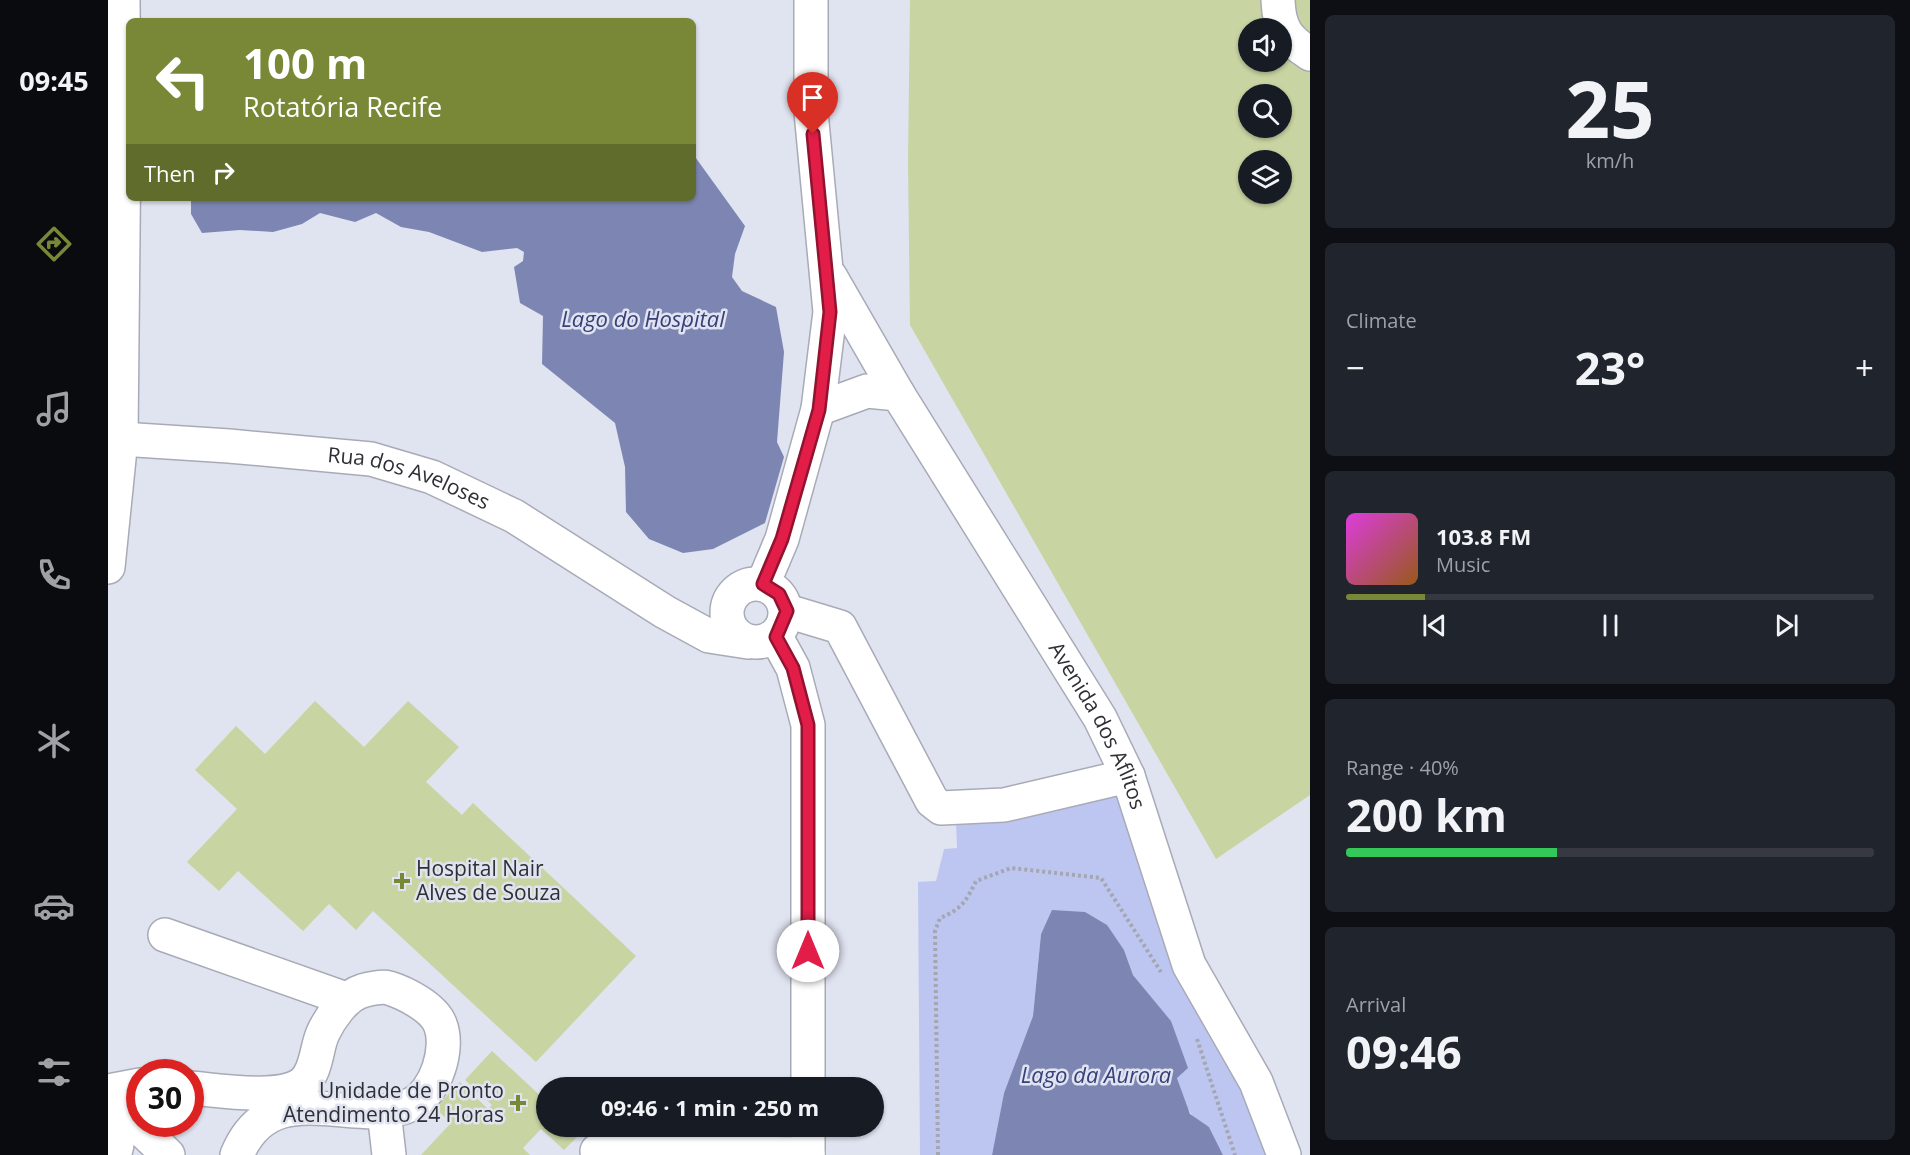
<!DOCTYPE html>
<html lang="en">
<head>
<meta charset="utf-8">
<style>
  :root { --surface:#171b24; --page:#20242c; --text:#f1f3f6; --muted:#9ea1a6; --line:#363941; --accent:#798837 }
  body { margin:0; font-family:"Open Sans",sans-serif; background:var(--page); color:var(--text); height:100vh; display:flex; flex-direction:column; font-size:22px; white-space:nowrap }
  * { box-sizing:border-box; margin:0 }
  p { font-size:20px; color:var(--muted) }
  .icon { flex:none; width:33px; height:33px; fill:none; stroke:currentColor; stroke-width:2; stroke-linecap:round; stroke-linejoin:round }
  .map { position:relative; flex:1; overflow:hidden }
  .side { display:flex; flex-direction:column; gap:15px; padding:15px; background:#0d0f14; width:600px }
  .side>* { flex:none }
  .top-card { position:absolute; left:18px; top:18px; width:570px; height:183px; border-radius:9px; box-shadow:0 2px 4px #0004; background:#798837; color:#fff; overflow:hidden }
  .buttons { position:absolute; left:1130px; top:18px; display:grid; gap:12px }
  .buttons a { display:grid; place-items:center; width:54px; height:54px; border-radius:50%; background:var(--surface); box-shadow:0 2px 4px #0004; font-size:30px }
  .speed { position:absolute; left:18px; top:1059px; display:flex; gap:12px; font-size:30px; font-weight:700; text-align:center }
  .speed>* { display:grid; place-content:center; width:78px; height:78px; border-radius:50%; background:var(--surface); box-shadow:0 2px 4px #0004; line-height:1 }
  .speed .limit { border:9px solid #d22; background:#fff; color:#111 }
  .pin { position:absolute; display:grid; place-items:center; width:51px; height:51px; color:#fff; margin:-62px -26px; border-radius:50% 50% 50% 0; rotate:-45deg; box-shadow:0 0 6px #0007 }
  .pin .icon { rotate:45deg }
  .me { position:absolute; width:66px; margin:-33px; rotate:0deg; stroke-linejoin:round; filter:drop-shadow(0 0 4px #0008) }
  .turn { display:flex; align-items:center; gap:21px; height:126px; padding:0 18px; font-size:27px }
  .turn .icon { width:78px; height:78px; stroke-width:2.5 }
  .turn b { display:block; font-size:42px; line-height:51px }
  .then { display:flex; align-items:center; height:57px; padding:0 18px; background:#0003; gap:12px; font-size:22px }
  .big { font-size:45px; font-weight:700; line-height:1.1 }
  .side .tile { flex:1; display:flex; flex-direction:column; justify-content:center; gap:9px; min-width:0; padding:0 21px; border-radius:9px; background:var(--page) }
  .side .dial { align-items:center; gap:0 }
  .dial b { font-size:78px; line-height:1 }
  .song { display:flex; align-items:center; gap:18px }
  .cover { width:72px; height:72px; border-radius:9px; background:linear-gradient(135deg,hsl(300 70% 55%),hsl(30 70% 35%)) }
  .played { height:6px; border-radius:3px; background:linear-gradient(90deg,var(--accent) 15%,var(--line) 15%) }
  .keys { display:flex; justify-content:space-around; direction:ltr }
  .heat { display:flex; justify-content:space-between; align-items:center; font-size:33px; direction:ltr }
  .charge { height:9px; border-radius:4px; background:linear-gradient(90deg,#34c759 40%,var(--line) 0) }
  .trip { position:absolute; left:428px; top:1077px; width:348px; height:60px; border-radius:30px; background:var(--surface); box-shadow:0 2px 4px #0004; font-weight:700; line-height:60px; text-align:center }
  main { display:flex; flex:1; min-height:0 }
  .menu { display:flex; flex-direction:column; width:108px; justify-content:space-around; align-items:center; background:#090b0e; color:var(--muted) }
  .menu .icon { width:42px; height:42px }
  .menu .active { color:var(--accent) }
  .menu b { font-size:27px; color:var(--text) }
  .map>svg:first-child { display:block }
  .green { fill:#bdc6f1 }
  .water { fill:#7d86b3 }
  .building { fill:#c8d4a2; fill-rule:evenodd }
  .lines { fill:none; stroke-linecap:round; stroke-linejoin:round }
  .minor-casing { stroke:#a8abb7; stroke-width:36 }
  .path { stroke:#a4a6b1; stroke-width:4; stroke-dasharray:3 3; stroke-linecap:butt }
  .minor { stroke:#fff; stroke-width:33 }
  .route-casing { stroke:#92132f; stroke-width:15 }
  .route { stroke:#e11d48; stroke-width:10 }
  .poi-dot { fill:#798837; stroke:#e0e3f0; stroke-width:2 }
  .labels { text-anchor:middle; stroke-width:5; stroke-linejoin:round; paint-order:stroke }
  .street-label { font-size:21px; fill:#2f3035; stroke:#e0e3f0 }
  .poi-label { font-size:21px; fill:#2f3035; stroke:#e0e3f0; text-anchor:start }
  .water-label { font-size:22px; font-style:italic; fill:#38407a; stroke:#e0e3f0 }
</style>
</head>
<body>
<main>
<nav class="menu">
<b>09:45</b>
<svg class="icon active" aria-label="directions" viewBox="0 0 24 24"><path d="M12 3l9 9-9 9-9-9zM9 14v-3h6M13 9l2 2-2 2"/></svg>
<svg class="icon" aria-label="music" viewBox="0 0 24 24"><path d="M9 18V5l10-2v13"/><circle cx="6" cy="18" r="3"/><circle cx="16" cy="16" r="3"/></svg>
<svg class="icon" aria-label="phone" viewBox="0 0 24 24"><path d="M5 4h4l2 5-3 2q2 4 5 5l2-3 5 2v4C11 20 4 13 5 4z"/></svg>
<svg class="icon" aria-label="climate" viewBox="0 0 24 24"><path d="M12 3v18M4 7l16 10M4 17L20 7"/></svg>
<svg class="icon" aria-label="car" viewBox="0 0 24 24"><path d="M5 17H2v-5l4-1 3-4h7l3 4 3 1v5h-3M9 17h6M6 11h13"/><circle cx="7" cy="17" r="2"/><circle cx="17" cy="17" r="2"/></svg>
<svg class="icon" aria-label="filters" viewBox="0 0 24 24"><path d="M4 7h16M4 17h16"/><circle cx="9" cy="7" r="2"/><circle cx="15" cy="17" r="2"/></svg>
</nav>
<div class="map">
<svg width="1202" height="1155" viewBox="0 0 1202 1155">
  <rect width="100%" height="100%" fill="#e0e3f0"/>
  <polygon class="green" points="1015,783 1176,1155 1115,1155 1101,1127 1085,1117 1079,1107 1069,1077 1063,1021 1025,975 1016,950 945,910 933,934 925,1016 896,1093 884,1155 812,1155 810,882 828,881 836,849 849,848 848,823"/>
  <g class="water">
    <polygon points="585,154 637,226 627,254 624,277 634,291 668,307 676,352 669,442 676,457 657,523 605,549 575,553 541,539 518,512 517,467 507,423 434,364 435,316 412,303 406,267 415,261 416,252 409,248 374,252 321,232 293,227 268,213 247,222 212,213 194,224 165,232 132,230 94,233 83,214 83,198 585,198"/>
    <polygon points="944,910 977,912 999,925 1016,950 1025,975 1063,1021 1080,1068 1069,1078 1082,1114 1101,1127 1115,1155 884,1155 896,1093 925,1016 933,934"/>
  </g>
  <g class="building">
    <path d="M802 0H1202V795L1108 859 802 325 800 163ZM1140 28H1173V62H1140ZM1140 94H1173V128H1140ZM1140 160H1173V194H1140Z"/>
    <polygon points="207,701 256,747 300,701 351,747 318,782 354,815 365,803 528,956 428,1062 265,911 248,930 221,904 195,931 130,871 111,891 79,862 129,809 87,770 128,726 157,754"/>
    <polygon points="384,1051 438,1101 438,1126 466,1126 473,1133 456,1150 433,1129 415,1148 422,1155 313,1155 343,1123 327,1108 352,1082 380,1109 384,1105 357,1080"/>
  </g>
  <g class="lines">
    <g class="minor-casing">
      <g id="minor">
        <path d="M1170 0C1171 29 1179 39 1202 54"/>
        <polyline points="722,276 790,394"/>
        <path id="s1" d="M710 409 759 391 790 394 992 718 1020 776 1081 965 1148 1082 1176 1155"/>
        <path id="s2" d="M13 439 121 446 263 459 324 477 406 516 557 612 601 636 640 642"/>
        <polyline points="0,567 13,439 16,130 15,0"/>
        <polyline points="655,584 674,539 710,409 722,312 703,112 703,0"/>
        <circle cx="648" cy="613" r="29"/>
        <polyline points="679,611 732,627 824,801 833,808 896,805 1020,776"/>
        <polyline points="668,637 685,668 700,725 700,1088"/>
        <polyline points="57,935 238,999"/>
        <path d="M82 1088C109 1090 173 1101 195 1083 209 1072 208 1048 215 1033 222 1018 237 996 254 991 260 989 274 986 281 988 297 993 325 1007 332 1024 342 1048 328 1092 304 1104 250 1132 164 1070 129 1155"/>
        <polyline points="0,1091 32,1085"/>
        <path d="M2 1095C10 1112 13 1138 6 1155"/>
        <polyline points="7,1104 60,1155"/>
        <polyline points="276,1111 281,1155"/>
        <polyline points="700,1126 700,1155"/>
        <polyline points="489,1151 700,1154"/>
      </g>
    </g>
    <g class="path">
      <polyline points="1089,1039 1127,1155"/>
      <path d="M830 1155 827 931 832 918C853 910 859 900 868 881L903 868 993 878 1053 972"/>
    </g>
    <use href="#minor" class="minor"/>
  </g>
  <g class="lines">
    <g class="route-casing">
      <polyline id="route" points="700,951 700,725 685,668 668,637 679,611 671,594 655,584 674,539 711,410 722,312 705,134"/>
    </g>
    <use href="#route" class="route"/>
  </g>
  <g class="poi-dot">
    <path d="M291 872h6v6h6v6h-6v6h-6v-6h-6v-6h6z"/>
    <path d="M407 1094h6v6h6v6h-6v6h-6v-6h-6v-6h6z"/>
  </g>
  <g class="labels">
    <g class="street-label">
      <text dy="7" stroke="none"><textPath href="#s2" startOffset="292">Rua dos Aveloses</textPath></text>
      <text dy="7" stroke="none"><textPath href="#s1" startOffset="471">Avenida dos Aflitos</textPath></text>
    </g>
    <g class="poi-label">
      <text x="308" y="876">Hospital Nair<tspan x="308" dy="24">Alves de Souza</tspan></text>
      <text x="396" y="1098" text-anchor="end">Unidade de Pronto<tspan x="396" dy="24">Atendimento 24 Horas</tspan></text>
    </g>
    <g class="water-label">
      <text x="535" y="327">Lago do Hospital</text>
      <text x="988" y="1083">Lago da Aurora</text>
    </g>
  </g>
</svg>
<div class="buttons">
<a><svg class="icon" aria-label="sound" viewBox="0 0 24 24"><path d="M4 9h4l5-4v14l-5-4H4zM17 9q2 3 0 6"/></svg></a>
<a><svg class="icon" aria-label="search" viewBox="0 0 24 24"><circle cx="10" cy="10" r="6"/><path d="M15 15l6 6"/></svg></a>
<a><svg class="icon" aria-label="layers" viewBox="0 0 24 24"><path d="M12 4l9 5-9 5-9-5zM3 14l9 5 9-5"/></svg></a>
</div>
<div class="speed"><div class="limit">30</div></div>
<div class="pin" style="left:705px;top:134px;background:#d93025"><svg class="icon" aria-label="arrive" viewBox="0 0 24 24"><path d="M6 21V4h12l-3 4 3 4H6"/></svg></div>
<svg class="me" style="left:700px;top:951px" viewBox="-20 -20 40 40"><circle r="19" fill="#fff"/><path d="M0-13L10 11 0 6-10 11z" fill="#e11d48"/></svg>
<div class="trip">09:46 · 1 min · 250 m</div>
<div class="top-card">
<div class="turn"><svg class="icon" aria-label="left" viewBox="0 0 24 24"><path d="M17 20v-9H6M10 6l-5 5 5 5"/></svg><div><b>100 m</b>Rotatória Recife</div></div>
<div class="then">Then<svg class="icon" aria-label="right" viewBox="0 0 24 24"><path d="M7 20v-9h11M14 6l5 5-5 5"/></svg></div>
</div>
</div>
<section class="side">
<div class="tile dial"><b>25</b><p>km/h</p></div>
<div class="tile"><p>Climate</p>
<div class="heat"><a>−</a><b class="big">23°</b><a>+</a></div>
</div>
<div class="tile">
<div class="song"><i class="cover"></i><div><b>103.8 FM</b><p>Music</p></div></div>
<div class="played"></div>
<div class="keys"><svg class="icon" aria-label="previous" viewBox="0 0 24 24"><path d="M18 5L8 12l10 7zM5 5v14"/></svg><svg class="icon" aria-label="pause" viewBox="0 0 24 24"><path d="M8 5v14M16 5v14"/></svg><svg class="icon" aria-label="next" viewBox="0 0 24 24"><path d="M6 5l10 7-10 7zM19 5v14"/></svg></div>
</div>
<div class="tile"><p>Range · 40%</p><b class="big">200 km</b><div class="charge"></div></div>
<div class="tile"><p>Arrival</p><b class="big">09:46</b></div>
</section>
</main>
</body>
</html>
